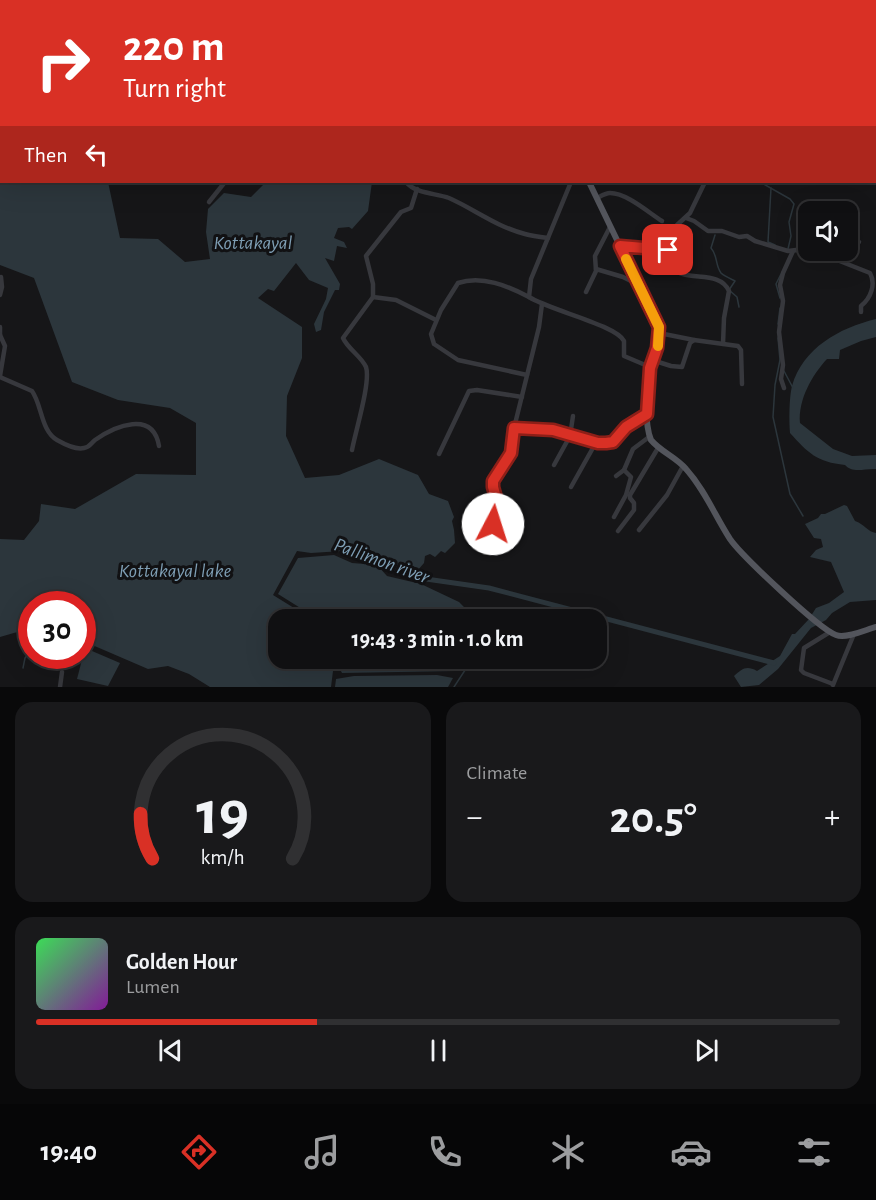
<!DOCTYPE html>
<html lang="en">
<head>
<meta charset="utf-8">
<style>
  :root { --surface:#101012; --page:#19191b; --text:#f1f3f6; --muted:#9c9d9f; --line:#303032; --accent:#d93025 }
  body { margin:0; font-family:"Alegreya Sans",sans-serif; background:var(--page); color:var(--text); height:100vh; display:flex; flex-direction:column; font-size:22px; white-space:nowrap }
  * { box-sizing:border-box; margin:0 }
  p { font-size:20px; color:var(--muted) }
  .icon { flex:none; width:33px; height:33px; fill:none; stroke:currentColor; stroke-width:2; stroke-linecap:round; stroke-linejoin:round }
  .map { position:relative; height:687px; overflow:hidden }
  .panel { display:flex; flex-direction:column; gap:15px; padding:15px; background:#09090a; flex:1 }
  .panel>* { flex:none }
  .hud { position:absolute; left:0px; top:0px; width:876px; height:183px; box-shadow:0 6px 24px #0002,0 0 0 2px var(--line); background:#d93025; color:#fff; overflow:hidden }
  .controls { position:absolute; left:798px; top:201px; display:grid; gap:12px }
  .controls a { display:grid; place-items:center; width:60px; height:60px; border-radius:12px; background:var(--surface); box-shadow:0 6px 24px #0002,0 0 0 2px var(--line); font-size:30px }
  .speed { position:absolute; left:18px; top:591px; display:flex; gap:12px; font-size:30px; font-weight:700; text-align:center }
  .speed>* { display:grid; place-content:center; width:78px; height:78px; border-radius:50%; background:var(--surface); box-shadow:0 6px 24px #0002,0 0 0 2px var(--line); line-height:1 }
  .speed .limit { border:9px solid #d22; background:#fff; color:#111 }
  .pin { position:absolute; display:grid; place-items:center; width:51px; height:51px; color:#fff; margin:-26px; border-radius:12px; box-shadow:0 3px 9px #0006 }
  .me { position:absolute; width:66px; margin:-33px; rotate:5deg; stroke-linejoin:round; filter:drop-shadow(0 0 4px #0008) }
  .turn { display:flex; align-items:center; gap:21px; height:126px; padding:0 24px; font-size:27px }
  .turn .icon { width:78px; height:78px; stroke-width:2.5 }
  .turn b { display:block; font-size:42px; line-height:51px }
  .then { display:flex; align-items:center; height:57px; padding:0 24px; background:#0003; gap:12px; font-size:22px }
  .big { font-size:45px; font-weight:700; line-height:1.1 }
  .panel .card { flex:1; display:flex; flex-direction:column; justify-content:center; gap:9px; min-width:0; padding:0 21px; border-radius:18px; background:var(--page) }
  .panel .dial { align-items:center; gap:0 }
  .dial svg { height:156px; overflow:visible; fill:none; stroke:var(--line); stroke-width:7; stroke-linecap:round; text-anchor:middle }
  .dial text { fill:var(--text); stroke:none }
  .song { display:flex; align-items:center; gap:18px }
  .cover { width:72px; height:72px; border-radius:9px; background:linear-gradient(135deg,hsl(130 70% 55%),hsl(290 70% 35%)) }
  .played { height:6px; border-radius:3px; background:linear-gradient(90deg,var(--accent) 35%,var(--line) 35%) }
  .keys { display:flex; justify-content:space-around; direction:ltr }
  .heat { display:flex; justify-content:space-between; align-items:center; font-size:33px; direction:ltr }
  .panel .tiles { flex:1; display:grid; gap:15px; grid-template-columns:1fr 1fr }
  .card:last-child { grid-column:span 2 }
  .trip { position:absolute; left:268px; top:609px; width:339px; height:60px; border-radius:18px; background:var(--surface); box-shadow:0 6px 24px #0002,0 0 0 2px var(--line); font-weight:700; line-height:60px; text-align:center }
  .tabs { display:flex; height:96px; justify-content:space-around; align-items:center; background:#060607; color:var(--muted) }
  .tabs .icon { width:42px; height:42px }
  .tabs .selected { color:var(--accent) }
  .tabs b { font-size:27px; color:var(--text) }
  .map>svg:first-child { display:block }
  .water { fill:#2c363c }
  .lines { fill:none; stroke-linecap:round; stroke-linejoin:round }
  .stream { stroke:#2c363c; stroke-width:1.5 }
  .river { stroke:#2c363c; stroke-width:5 }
  .minor { stroke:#37383d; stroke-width:4.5 }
  .major { stroke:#53555c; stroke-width:6 }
  .route-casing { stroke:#8d1f18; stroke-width:15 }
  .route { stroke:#d93025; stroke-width:10 }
  .slow { stroke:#f59e0b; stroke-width:10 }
  .labels { text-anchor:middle; stroke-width:6; stroke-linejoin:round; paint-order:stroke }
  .water-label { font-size:20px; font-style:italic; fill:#7e9eb4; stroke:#111113 }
</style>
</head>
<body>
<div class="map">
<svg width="876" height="687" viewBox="0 0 876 687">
  <rect width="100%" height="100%" fill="#161618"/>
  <g class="water">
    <polygon points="0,0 218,1 2,2 2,182 108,182 120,238 158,239 185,262 210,259 206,232 208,209 224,193 251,197 266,182 372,182 368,211 352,229 349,227 338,228 334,238 344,242 347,248 337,246 334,261 325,258 340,284 339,290 335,290 324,312 321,330 316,332 314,324 326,299 328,288 309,280 296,263 274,291 268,289 258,298 302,327 302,358 287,396 286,436 305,478 339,475 379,459 418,475 429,494 448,501 454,517 452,521 454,530 455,543 445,553 441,551 435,557 430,554 425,556 424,563 411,578 370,561 355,559 342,551 311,553 297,551 273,595 294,608 306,619 279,620 279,658 312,659 334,663 331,687 210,687 189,674 168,666 148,669 83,641 82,604 32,604 31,628 0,637 0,539 24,540 39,521 41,504 75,509 136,474 196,475 196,423 170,408 118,400 72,382 34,278 0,265"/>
    <path d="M876 319V337L861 341 840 350 839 359H827C812 375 798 400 800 423L833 449 852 456 876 455V469C865 468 853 474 845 465 817 462 808 453 790 433 789 421 789 398 792 386 803 348 839 328 876 319Z"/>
    <path d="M844 505 847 506 855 521C864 524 868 532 876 533V600L850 602 832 613 826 620 811 628 778 669 759 685 741 687 734 676C742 669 746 665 757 671L780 656 792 634H795L809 619 816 608 829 603 844 592 831 562 810 557 816 550 823 547 821 539 814 538 805 524 818 518 821 514H825Z"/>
    <polygon points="334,555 352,563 377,565 387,576 421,584 459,602 464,607 475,610 474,619 309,619 302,609 278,594 298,558"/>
    <polygon points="85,648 120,663 108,686 77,679"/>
    <polygon points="332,659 467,659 456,671 342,673 337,663"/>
    <polygon points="437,675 453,678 448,687 335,687 336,679 354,676"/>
  </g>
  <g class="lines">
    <g class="stream">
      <polyline points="596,0 599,2"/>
      <polyline points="666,0 667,2"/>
      <polyline points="516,2 517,0"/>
      <polyline points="760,182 790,199 794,204 789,222 791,236 788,249"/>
      <polyline points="771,188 768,242 775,245"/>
      <path d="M715 235 711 248C718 256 715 265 721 273 724 276 731 279 735 281L729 290 737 297 739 307"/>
      <polyline points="780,298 776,284 781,274"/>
      <polyline points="778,324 780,308"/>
      <polyline points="778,338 780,360"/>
      <polyline points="780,360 775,385 773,417 790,494 803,516"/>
      <polyline points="784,371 793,388"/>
      <polyline points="23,668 25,658 32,649"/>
      <polyline points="454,687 473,658"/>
    </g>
    <polyline class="river" points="408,572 426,579 489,588 774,663"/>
    <g class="minor">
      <polyline points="442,0 445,0"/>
      <polyline points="309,2 309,0"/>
      <polyline points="323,2 324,0"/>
      <polyline points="329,2 329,0"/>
      <polyline points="874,71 875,71"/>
      <path d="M406 182C416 194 435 193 449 198 474 209 497 227 525 234 532 236 540 237 548 238"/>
      <path d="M571 182 531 279 529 297C549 310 616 325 624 341V356L650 367"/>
      <path d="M597 198C601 196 606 193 610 193 627 193 649 213 662 221"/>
      <polyline points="209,202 225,182"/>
      <path d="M686 218 694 221 708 231H722L739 237 747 236 755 241 788 251 796 250 804 252 807 257 818 260 832 258 870 273C876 284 871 298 861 306V312"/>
      <polyline points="848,236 859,242"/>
      <polyline points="620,246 668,250 674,241 677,225 690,213 705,182"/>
      <path d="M668 250C667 293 717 263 729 291L724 318 723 344"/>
      <polyline points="814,259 818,250"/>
      <polyline points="596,269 623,277 639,285"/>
      <polyline points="586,292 596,271 595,256 610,227"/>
      <polyline points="0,295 2,287 1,277"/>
      <polyline points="373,297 396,300 436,320"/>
      <polyline points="0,327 0,335"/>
      <polyline points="659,333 694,340"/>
      <polyline points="0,335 5,346 0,376"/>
      <polyline points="652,360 671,366 682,367 690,343 694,340 738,346 741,350 742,384"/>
      <path d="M527 375 458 360 434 344 431 334 441 310 458 283C482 275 508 286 529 297"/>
      <path d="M0 377 32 391C42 405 41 431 57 440 64 444 76 450 84 448 90 447 91 443 95 440 115 426 153 410 159 446"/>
      <polyline points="784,388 781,379 783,365 779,332 783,301 780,285 783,273 793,251"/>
      <polyline points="515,428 553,430 570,436 573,416"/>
      <path d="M352 450C355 433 371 382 366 367 361 356 348 349 343 338L373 297V284L366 256 401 212 411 208 417 189"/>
      <polyline points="439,454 469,391 477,390 522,397"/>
      <polyline points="554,465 570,436 584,438 598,443"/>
      <polyline points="616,476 624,470 633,449 649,437"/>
      <polyline points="571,487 594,446 598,443 613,442 626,427 647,414"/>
      <polyline points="614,517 626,495 631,477 624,470"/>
      <polyline points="493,524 498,505 493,487 493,481 511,453 515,424 539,327 542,304"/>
      <polyline points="639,530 667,495 683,466"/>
      <polyline points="618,531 634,510 634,503 630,498 630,495 658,448"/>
      <polyline points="830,632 804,648 801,670 804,673 833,684"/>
      <polyline points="833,685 854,634"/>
      <polyline points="60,687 62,672"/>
    </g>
    <g class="major">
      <polyline points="466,0 467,2"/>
      <path d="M589 182 659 327C659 342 652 353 650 368 646 386 644 423 651 440 661 452 676 457 686 469 705 490 715 516 730 539 741 555 819 629 836 635 846 639 865 630 876 627"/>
    </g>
  </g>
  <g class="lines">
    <g class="route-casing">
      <polyline id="route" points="493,524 498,505 493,487 493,481 511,453 514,428 553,430 598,443 606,443 613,442 626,427 647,414 650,368 657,348 659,327 620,246 668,250"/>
    </g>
    <use href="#route" class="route"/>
    <polyline class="slow" points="626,259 659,327 658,346"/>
  </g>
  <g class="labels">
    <g class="water-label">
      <text x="253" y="249">Kottakayal</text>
      <text transform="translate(382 560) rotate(20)" y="7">Pallimon river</text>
      <text x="175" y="577">Kottakayal lake</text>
    </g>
  </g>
</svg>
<div class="controls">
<a><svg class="icon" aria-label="sound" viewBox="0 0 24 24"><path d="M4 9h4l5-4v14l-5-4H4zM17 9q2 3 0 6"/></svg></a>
</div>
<div class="speed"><div class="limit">30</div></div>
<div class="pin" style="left:668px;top:250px;background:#d93025"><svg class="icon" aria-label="arrive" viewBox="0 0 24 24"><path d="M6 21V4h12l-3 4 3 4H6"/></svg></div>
<svg class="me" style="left:493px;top:524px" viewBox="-20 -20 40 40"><circle r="19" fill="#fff"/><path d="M0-13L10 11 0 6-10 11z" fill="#d93025"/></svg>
<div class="trip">19:43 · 3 min · 1.0 km</div>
<div class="hud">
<div class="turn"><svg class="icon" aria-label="right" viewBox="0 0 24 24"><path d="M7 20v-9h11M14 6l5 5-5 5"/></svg><div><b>220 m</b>Turn right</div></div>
<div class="then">Then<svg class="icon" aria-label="left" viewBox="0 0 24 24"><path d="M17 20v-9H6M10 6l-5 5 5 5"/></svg></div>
</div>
</div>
<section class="panel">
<div class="tiles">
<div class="card dial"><svg viewBox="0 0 100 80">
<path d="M14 69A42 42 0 1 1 86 69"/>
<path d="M14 69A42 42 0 0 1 8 46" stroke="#d93025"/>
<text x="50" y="56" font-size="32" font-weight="700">19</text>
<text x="50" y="72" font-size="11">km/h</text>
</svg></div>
<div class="card"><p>Climate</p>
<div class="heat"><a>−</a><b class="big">20.5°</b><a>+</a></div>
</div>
<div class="card">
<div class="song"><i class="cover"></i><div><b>Golden Hour</b><p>Lumen</p></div></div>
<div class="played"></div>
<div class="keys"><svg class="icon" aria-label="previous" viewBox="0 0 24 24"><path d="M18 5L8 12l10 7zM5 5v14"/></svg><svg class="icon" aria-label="pause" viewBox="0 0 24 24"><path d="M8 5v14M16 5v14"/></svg><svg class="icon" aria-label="next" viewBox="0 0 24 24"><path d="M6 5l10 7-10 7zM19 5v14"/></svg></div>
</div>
</div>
</section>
<nav class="tabs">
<b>19:40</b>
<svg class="icon selected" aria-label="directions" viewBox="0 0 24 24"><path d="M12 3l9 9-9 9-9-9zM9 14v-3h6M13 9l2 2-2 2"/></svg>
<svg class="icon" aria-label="music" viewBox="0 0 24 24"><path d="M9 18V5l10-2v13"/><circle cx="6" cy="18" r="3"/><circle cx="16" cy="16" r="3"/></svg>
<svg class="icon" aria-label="phone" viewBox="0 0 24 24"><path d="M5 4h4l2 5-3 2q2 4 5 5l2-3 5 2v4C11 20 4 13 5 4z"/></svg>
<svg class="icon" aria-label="climate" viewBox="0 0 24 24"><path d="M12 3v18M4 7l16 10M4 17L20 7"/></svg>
<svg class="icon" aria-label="car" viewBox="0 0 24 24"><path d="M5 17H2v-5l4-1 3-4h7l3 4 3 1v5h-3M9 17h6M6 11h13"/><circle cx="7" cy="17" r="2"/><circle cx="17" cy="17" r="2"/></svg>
<svg class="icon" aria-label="filters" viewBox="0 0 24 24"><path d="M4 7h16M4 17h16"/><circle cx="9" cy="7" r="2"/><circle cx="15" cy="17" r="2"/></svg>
</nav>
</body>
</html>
